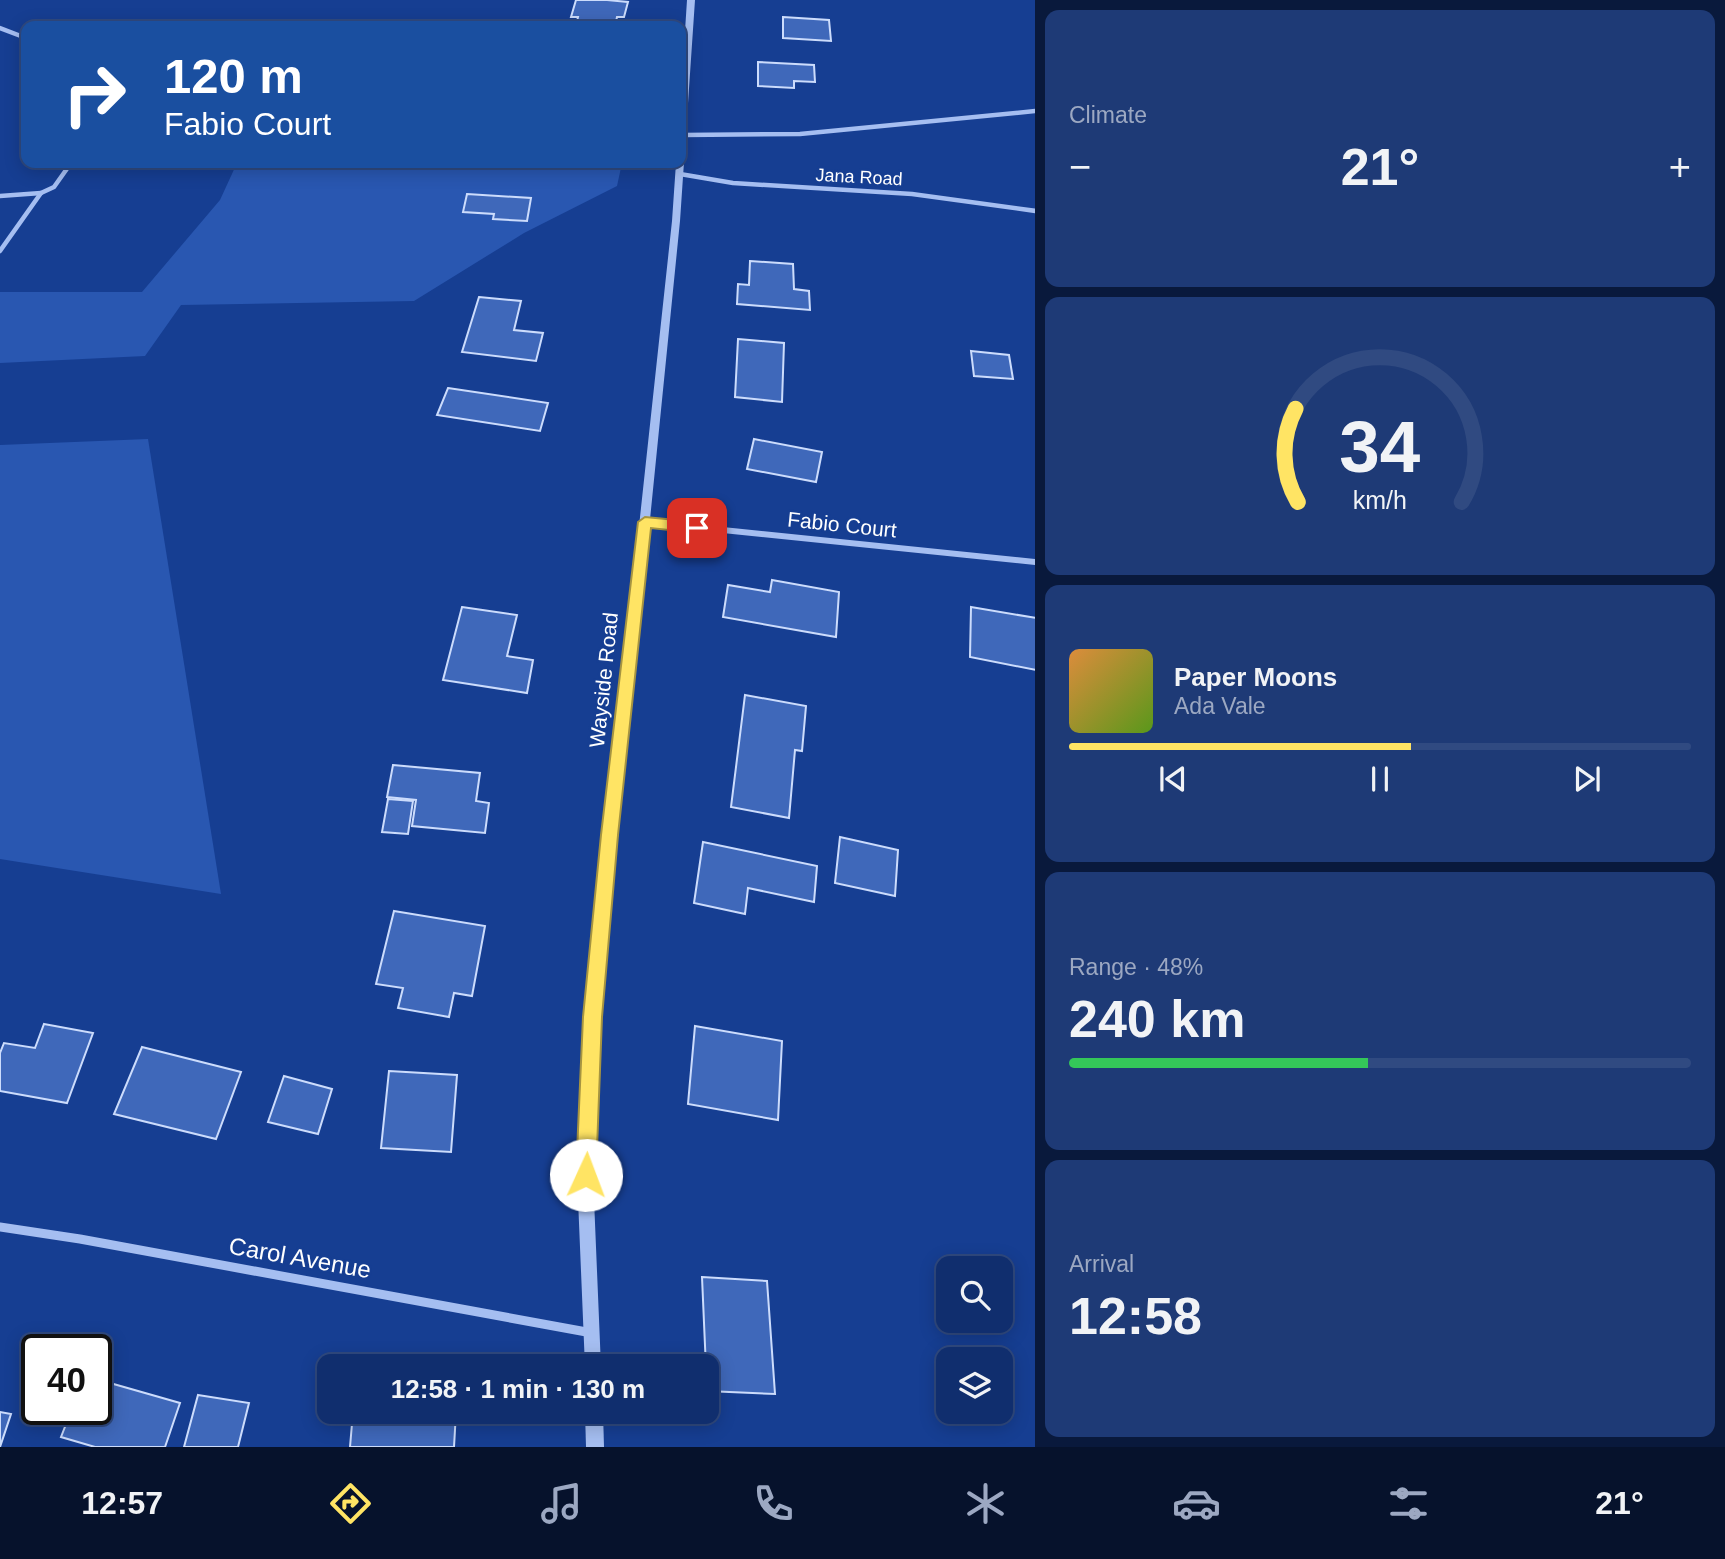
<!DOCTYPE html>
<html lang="en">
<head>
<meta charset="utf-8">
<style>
  :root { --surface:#102e6e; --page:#1e3a76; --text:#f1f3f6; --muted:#9ca8c2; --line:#304a81; --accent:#ffe464 }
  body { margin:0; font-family:Helvetica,sans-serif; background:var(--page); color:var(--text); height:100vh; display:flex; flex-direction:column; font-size:26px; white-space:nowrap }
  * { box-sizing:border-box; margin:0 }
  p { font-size:23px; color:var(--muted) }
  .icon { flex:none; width:38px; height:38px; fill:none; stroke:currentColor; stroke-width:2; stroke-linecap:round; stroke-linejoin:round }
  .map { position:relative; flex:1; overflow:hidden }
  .sheet { display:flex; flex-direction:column; gap:10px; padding:10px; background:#09193c; width:690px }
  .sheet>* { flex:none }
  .guide { position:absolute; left:21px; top:21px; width:665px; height:147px; border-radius:14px; box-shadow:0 4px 18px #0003,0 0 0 2px var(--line); background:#1a4fa0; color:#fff; overflow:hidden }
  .fabs { position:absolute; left:936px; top:1256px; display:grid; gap:14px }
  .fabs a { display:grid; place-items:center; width:77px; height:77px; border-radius:14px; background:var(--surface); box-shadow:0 4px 18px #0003,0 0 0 2px var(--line); font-size:35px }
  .speed { position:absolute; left:21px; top:1334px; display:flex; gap:14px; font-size:35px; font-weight:700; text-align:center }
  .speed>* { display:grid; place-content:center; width:91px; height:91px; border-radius:50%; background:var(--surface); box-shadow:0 4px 18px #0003,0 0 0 2px var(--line); line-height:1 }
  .speed .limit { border:4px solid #111; border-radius:10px; background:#fff; color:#111 }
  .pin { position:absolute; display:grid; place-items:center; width:60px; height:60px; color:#fff; margin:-30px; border-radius:14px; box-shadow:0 4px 10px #0006 }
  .me { position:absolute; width:77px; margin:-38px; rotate:2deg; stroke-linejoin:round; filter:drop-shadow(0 0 5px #0008) }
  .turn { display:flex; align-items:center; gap:24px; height:147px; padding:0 28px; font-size:32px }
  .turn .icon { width:91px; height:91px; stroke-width:2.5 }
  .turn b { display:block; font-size:49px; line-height:60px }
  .big { font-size:52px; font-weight:700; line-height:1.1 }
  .sheet .card { flex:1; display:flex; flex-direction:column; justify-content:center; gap:10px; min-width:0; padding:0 24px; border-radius:14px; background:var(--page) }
  .sheet .dial { align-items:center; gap:0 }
  .dial svg { height:182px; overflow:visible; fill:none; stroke:var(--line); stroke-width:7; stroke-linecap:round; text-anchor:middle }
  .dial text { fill:var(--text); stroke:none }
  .song { display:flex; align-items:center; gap:21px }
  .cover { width:84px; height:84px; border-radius:10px; background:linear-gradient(135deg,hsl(30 70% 55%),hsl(90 70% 35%)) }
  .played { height:7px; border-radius:4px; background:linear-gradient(90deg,var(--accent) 55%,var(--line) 55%) }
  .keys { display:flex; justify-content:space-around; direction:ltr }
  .heat { display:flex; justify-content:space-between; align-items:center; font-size:38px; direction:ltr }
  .charge { height:10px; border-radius:5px; background:linear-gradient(90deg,#34c759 48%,var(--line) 0) }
  .trip { position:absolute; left:317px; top:1354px; width:402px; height:70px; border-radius:14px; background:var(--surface); box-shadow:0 4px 18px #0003,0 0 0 2px var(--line); font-weight:700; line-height:70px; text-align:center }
  .dock { display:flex; height:112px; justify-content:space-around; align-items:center; background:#06122c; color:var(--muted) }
  .dock .icon { width:49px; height:49px }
  .dock .active { color:var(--accent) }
  .dock b { font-size:32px; color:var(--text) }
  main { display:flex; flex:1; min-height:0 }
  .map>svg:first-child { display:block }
  .green { fill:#2957b1 }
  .building { fill:#3f68ba; stroke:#ccdcfc; stroke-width:2 }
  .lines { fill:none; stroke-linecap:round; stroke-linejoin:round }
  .minor-far2 { stroke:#a5bef1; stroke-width:4.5 }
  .minor-far1 { stroke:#a5bef1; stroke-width:6 }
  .minor { stroke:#a5bef1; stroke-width:9 }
  .tertiary { fill:#a5bef1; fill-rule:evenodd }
  .route { fill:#ffe464; stroke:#a69441; stroke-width:2 }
  .labels { text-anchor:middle; stroke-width:5; stroke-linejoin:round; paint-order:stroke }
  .far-street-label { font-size:18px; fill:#fff; stroke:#163e92 }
  .street-label { font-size:21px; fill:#fff; stroke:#163e92 }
  .near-street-label { font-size:24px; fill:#fff; stroke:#163e92 }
</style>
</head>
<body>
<main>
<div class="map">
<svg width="1036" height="1447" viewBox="0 0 1036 1447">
  <rect width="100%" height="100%" fill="#163e92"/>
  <g class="green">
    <polygon points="237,163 622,163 617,186 524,233 414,301 181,305 145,356 0,363 0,292 142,292 220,200"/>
    <polygon points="148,439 221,894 0,859 0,445"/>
  </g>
  <g class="building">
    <polygon points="576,0 607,0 628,2 624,17 617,17 615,26 576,26 578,17 571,17"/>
    <polygon points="783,17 829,20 831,41 783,38"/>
    <polygon points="758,62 814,65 815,82 794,81 794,88 758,86"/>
    <polygon points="467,194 531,198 527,221 493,219 494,214 463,212"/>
    <polygon points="750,261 793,264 794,289 809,291 810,310 737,304 738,284 749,285"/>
    <polygon points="479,297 521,301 514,330 543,333 536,361 462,352"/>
    <polygon points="738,339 784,343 782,402 735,397"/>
    <polygon points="971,351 1009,355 1013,379 974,376"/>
    <polygon points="448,388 548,403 540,431 437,415"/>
    <polygon points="754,439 822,452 816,482 747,469"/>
    <polygon points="772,580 839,592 836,637 723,617 728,585 770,592"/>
    <polygon points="462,607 517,615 507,656 533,660 527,693 443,680"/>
    <polygon points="971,607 1036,618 1036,670 970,657"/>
    <polygon points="745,695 806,706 802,751 795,750 789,818 731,807"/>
    <polygon points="393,765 480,773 476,801 489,803 485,833 412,826 416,800 387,797"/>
    <polygon points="388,799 413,801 408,834 382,832"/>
    <polygon points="840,837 898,850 895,896 835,883"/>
    <polygon points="703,842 817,866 814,902 748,888 745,914 694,903"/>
    <polygon points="394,911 485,926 472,996 454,993 449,1017 398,1008 403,988 376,984"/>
    <polygon points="44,1024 93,1033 67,1103 0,1091 0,1053 4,1043 35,1048"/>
    <polygon points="695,1026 782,1041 778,1120 688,1104"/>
    <polygon points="142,1047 241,1072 216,1139 114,1114"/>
    <polygon points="389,1071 457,1075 451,1152 381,1148"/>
    <polygon points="284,1076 332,1089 318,1134 268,1122"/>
    <polygon points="702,1277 767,1281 775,1394 707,1391"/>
    <polygon points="96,1379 180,1403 165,1447 95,1447 61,1437 72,1409 96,1409"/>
    <polygon points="198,1395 249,1403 238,1447 184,1447"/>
    <polygon points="0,1412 11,1414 0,1447"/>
    <polygon points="353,1412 456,1412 454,1447 350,1447"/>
  </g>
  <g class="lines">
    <g class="minor-far2">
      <polyline points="0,28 26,38"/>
      <polyline points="683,135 800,134 1036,111"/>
      <polyline points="680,174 733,183 912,194 1036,211"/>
      <polyline points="0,196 41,193"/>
      <polyline points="0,251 41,193 54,187 71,163"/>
    </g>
    <polyline class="minor-far1" points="645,522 1036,562"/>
    <polyline class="minor" points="0,1227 80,1239 592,1333"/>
    <g class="tertiary">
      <polygon points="687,0 695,0 680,221 600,1017 593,1175 601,1367 585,1367 577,1175 586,1017 672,221 676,163 681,163 681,93"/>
      <polygon points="585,1412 603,1412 604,1447 586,1447"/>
    </g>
  </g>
  <polygon class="route" points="645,517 697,522 704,528 697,533 651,528 618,835 602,1017 596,1175 593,1183 586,1185 578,1183 576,1175 583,1017 601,835 638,522"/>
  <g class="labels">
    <g class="far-street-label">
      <text transform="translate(859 177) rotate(3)" y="6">Jana Road</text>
    </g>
    <g class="street-label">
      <text transform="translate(842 525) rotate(6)" y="7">Fabio Court</text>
      <text transform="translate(604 680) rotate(-84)" y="7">Wayside Road</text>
    </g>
    <g class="near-street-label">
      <text transform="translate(300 1258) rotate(10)" y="8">Carol Avenue</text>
    </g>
  </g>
</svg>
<div class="fabs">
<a><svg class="icon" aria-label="search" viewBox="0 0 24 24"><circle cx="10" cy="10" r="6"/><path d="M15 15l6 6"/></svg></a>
<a><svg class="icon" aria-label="layers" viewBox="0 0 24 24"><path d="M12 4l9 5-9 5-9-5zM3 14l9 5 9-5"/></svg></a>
</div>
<div class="speed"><div class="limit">40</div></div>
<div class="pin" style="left:697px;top:528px;background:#d93025"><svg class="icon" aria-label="arrive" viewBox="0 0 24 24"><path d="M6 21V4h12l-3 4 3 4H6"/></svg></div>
<svg class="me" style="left:586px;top:1175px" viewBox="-20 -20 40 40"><circle r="19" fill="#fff"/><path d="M0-13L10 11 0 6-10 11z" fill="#ffe464"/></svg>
<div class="trip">12:58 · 1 min · 130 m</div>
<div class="guide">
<div class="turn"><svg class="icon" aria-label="right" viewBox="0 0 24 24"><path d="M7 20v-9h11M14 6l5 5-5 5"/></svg><div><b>120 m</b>Fabio Court</div></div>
</div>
</div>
<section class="sheet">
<div class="card"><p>Climate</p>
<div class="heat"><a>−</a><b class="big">21°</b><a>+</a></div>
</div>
<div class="card dial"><svg viewBox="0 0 100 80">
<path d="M14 69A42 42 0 1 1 86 69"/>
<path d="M14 69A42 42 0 0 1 13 28" stroke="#ffe464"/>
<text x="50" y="56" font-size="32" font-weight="700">34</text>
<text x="50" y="72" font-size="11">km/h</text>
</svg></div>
<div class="card">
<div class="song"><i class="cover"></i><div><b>Paper Moons</b><p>Ada Vale</p></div></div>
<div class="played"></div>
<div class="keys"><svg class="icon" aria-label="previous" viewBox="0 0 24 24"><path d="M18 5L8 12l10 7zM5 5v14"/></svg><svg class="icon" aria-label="pause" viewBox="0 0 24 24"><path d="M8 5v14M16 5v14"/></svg><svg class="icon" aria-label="next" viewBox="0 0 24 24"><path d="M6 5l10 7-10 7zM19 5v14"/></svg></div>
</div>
<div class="card"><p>Range · 48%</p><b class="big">240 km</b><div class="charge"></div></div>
<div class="card"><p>Arrival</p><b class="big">12:58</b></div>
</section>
</main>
<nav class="dock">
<b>12:57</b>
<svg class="icon active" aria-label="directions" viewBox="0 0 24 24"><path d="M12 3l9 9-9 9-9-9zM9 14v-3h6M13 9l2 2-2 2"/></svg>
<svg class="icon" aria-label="music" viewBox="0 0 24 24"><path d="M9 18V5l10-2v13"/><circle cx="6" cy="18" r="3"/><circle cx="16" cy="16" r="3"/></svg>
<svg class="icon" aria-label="phone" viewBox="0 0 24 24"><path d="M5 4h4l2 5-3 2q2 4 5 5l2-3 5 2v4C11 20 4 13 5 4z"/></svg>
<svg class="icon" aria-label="climate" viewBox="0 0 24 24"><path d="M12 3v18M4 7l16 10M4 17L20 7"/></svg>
<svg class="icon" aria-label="car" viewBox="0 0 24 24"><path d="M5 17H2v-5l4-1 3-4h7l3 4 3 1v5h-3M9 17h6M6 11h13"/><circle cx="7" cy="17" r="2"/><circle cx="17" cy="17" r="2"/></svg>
<svg class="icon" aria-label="filters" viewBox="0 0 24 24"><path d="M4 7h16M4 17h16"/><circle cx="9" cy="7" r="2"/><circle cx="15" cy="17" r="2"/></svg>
<b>21°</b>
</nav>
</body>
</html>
